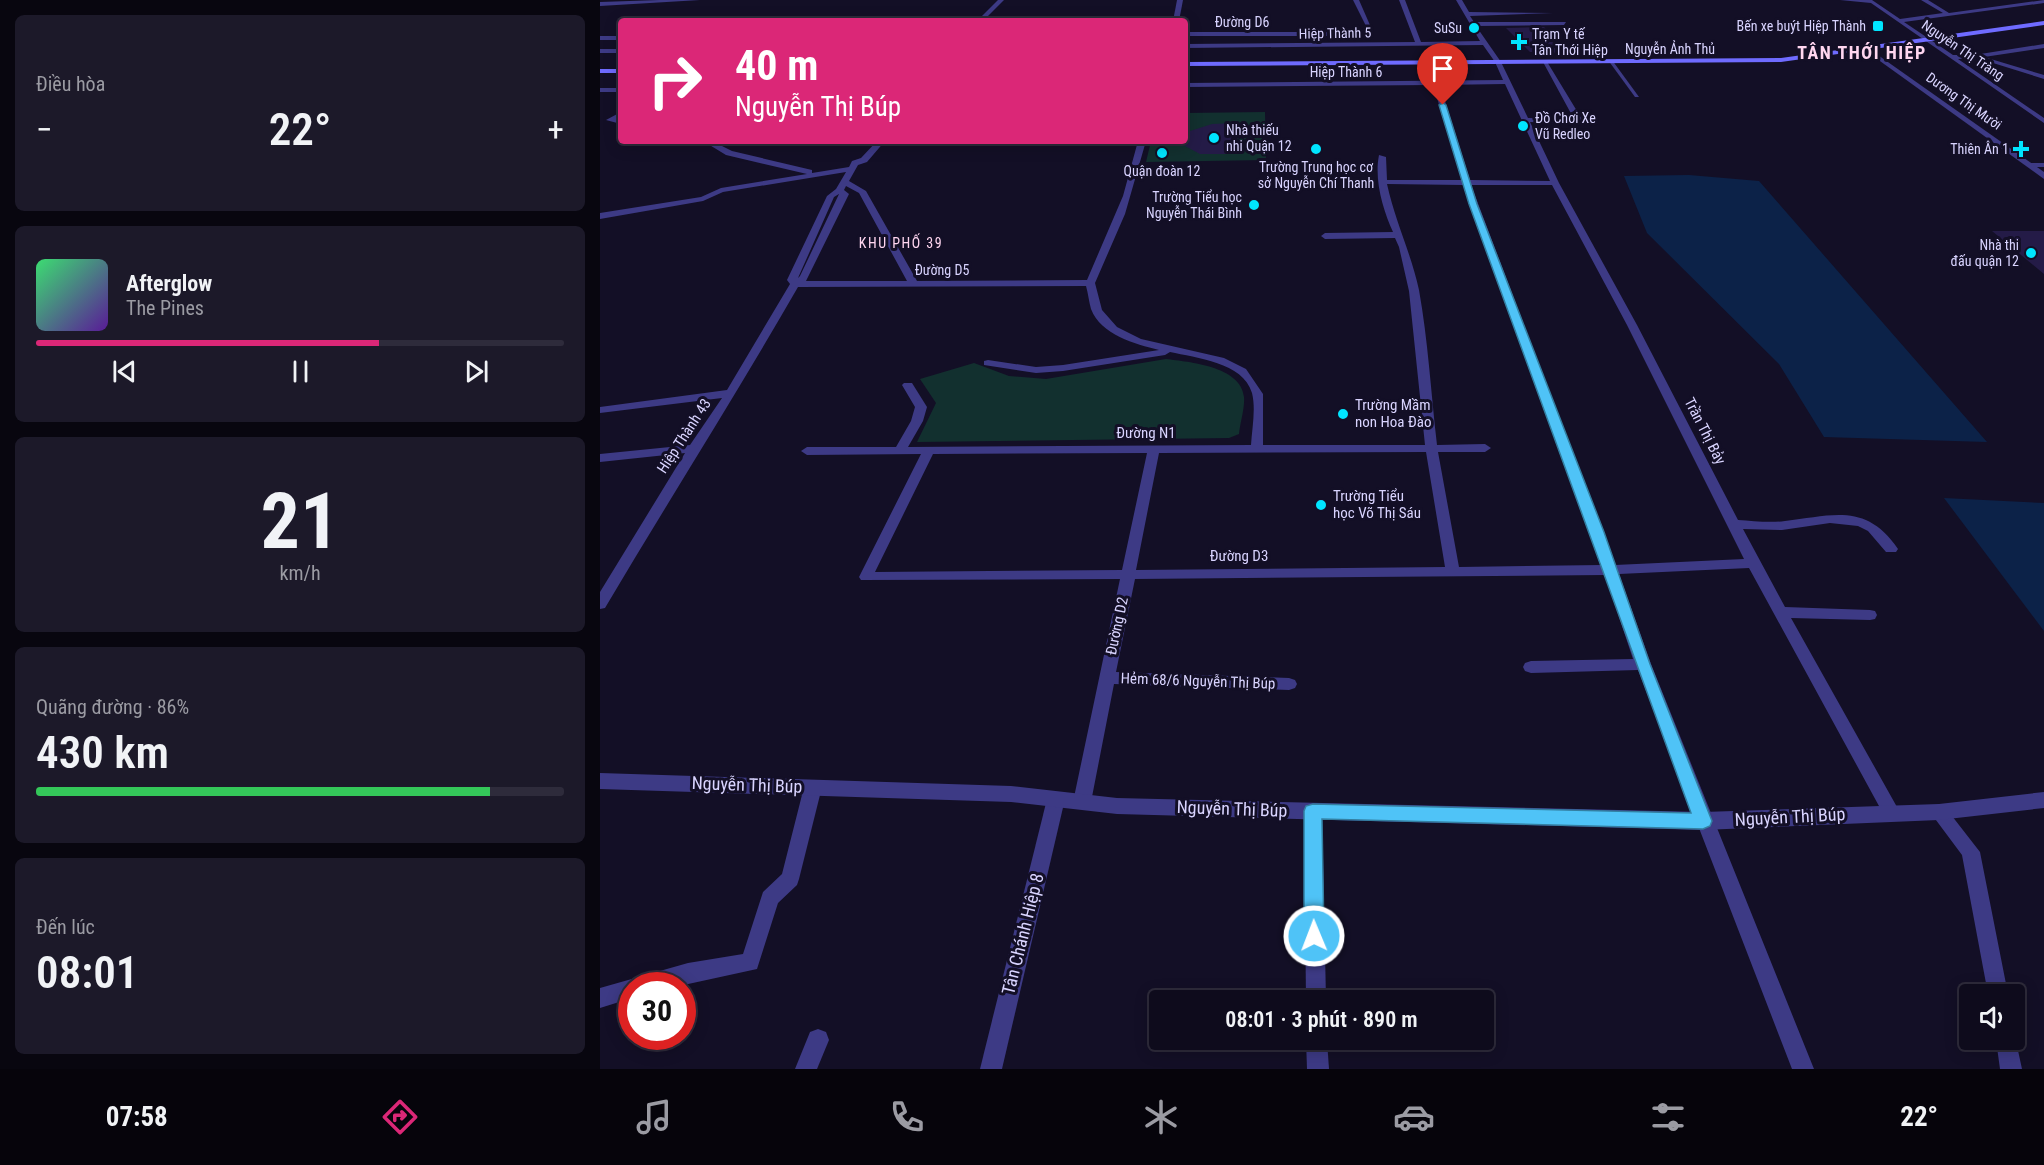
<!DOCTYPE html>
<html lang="vi">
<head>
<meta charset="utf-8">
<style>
  :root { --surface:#0e0b1c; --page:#1c1929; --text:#f1f3f6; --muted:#9b9ba3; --line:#2e2b3b; --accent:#db2777 }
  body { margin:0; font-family:"Roboto Condensed",sans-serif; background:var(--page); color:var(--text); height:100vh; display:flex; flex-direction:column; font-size:22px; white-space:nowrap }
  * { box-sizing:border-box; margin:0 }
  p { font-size:20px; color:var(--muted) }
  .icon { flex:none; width:33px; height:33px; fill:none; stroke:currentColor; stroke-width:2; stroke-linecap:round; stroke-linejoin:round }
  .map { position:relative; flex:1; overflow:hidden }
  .sheet { display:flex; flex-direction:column; gap:15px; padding:15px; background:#08060f; width:600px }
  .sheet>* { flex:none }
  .guide { position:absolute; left:18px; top:18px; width:570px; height:126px; border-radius:6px; box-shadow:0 3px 15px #0003,0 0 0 2px var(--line); background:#db2777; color:#fff; overflow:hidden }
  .buttons { position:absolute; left:1359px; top:984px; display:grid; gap:12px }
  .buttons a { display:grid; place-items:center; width:66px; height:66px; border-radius:6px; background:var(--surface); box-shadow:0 3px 15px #0003,0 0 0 2px var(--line); font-size:30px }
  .speed { position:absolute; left:18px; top:972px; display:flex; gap:12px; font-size:30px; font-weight:700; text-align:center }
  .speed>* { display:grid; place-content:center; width:78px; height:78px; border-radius:50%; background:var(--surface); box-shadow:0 3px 15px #0003,0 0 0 2px var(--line); line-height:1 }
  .speed .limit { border:9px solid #d22; background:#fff; color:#111 }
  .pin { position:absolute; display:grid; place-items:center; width:51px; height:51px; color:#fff; margin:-62px -26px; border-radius:50% 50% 50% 0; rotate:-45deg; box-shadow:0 0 6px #0007 }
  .pin .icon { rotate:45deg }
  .me { position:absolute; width:66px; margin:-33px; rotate:359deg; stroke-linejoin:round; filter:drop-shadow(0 0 4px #0008) }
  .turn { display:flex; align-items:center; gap:21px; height:126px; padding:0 18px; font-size:27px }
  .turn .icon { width:78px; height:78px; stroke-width:2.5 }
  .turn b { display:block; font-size:42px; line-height:51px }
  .big { font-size:45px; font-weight:600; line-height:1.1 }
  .sheet .card { flex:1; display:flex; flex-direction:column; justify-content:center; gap:9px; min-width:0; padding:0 21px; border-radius:9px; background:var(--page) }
  .sheet .dial { align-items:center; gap:0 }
  .dial b { font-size:78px; line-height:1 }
  .song { display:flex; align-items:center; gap:18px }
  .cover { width:72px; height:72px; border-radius:9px; background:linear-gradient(135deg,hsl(140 70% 55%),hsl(270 70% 35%)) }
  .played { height:6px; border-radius:3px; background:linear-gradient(90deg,var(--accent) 65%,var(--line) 65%) }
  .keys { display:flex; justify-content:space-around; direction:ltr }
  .heat { display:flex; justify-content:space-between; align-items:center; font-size:33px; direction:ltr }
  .charge { height:9px; border-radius:4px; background:linear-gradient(90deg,#34c759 86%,var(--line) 0) }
  .trip { position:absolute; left:549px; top:990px; width:345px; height:60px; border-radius:6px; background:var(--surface); box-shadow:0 3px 15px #0003,0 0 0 2px var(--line); font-weight:600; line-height:60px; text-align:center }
  .tab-bar { display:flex; height:96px; justify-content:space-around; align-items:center; background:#06040b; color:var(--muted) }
  .tab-bar .icon { width:42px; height:42px }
  .tab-bar .active { color:var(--accent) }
  .tab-bar b { font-size:27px; color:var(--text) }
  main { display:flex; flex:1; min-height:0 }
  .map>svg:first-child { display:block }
  .green { fill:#12302f }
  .water { fill:#0c2248 }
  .building { fill:#241b47 }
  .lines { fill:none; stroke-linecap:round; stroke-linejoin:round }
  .minor { fill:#3d3a85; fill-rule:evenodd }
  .tertiary { fill:#3d3a85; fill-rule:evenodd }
  .secondary { fill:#6f6bff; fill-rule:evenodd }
  .route { fill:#4fc3f7; stroke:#337fa1; stroke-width:1.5 }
  .poi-dot { fill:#00e5ff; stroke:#130f26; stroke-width:2 }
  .labels { text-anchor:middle; stroke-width:6; stroke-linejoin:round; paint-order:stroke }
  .far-street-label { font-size:14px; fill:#d9d4ff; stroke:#130f26 }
  .far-poi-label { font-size:14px; fill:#d9d4ff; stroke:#130f26; text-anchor:end }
  .far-neighbourhood-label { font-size:14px; letter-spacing:1.5px; fill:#ffd6f0; stroke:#130f26 }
  .poi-label { font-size:15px; fill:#d9d4ff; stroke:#130f26; text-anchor:start }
  .street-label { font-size:15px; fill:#d9d4ff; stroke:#130f26 }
  .far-district-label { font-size:18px; font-weight:bold; letter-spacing:1.5px; fill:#ffd6f0; stroke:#130f26 }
  .near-street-label { font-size:18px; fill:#d9d4ff; stroke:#130f26 }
</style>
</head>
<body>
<main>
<section class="sheet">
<div class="card"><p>Điều hòa</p>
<div class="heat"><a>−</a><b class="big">22°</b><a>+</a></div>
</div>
<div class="card">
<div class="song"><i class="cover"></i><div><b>Afterglow</b><p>The Pines</p></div></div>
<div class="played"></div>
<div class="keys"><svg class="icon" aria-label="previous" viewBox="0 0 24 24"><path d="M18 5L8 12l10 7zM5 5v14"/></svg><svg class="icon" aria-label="pause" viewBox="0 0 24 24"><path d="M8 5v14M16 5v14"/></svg><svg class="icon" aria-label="next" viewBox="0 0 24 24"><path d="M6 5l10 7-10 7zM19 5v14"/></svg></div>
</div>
<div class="card dial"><b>21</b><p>km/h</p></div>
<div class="card"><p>Quãng đường · 86%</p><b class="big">430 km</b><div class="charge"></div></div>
<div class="card"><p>Đến lúc</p><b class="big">08:01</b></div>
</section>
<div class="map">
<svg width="1444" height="1069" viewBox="0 0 1444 1069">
  <rect width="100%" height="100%" fill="#130f26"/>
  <g class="green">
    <polygon points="665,112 666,160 546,162 551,141 585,141 585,113"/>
    <path d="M566 359C589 362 641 366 644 397 645 408 640 423 639 434L629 438 317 442 336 403 320 379 374 363 409 376 446 379Z"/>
  </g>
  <g class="water">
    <polygon points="1089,175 1159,181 1387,442 1224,437 1179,364 1047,233 1024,176"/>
    <polygon points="1344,498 1444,503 1444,631"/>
  </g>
  <g class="building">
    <polygon points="944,27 972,53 930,52 906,28"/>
    <polygon points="636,123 634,135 636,154 600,154 585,146 587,132 612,124"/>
    <polygon points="1392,231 1444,231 1444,274"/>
  </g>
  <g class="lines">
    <g class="minor">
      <polygon points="59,0 100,0 0,6 0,2"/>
      <polygon points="398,0 404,0 383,21 377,21"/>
      <polygon points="577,0 583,0 579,21 573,21"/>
      <polygon points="753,0 759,0 773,32 746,36 585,36 585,32 746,32 768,30"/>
      <path d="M799 0H805L821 42 880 41 856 0H862L869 12 953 13 870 16 874 22H966L964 25 876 26 901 62 928 118 974 119 943 62 946 60 983 121 979 123 930 122 959 183 1037 325 1138 520C1153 521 1170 523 1185 521 1232 516 1266 502 1298 549L1296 552H1286L1268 531 1258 526 1230 523 1182 530 1143 529 1185 607 1270 610 1275 611 1277 615 1275 619 1270 620 1191 618 1297 807 1300 812 1297 817 1291 820 1285 817 1149 568 1019 574 1051 664 1214 1069H1192L1038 670 931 673 925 671 923 667 925 663 931 661 1033 659 1005 575 535 579 516 672 689 678 695 680 697 684 695 688 689 690 514 684 491 802 488 807 482 809 476 807 473 802 520 579 261 580 259 577 321 454 207 455 201 451 207 447H296L311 421 315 407 302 385 304 383H312L327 407 323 421 308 447 651 445C652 429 656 409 652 393 643 362 596 358 570 352L565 355 463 371 436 373 384 365V361L388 360 436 367 463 365 559 350C535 344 501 335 491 309 489 302 488 293 486 286L198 287C136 395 69 500 5 608L0 609V592L85 453 0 462V454L90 445 122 398 0 413V407L127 390 190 284 187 280 227 196 236 189 246 172 123 192 103 201 0 219V213L101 197 121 188 207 174 126 155 103 141H112L132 151 212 170V173L249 167 252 161 261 158 277 141H285L267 162 258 165 249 181 266 191 317 281 487 280 523 196 538 141H546L525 214 495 283 502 310 517 327 541 339 624 358 646 369 663 394V445H825L809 291 799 247 795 238 725 239 721 236 725 233 793 232C783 210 774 180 779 155L786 157 787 180H862L833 85 585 87V83L903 80 895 62 883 45 585 48V44L815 42ZM905 84 950 181 870 180 840 85ZM787 184 863 185 1002 565 859 567 838 452H885L891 448 885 444 837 445C831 393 828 340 819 290 811 253 795 221 787 184ZM871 185H952L1027 325 1144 559 1015 565ZM246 186 259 193 307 281H206L249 194 244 190ZM239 194 200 276 198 278 234 197ZM826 452 845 567 536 570 559 453ZM547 453 522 570 275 572 333 454Z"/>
      <polygon points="1240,0 1272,0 1300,19 1343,13 1321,0 1328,0 1349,13 1444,0 1444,3 1304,22 1353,55 1374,55 1444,44 1444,48 1384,57 1444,75 1444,79 1377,58 1358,59 1444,118 1444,123 1271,3"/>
      <rect x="0" y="36" width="21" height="4"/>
      <rect x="0" y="49" width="21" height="4"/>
      <polygon points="1008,60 1012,60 1039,97 1035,97"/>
      <rect x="0" y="88" width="21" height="4"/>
      <polygon points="21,112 21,117 17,119 21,120 21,124 6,120"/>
      <polygon points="1431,163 1444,163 1444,167 1428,167 1428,163"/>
      <polygon points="213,780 219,782 222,787 199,879 197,885 178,903 157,969 79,986 32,986 32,998 0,1008 0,988 88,963 143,954 163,892 182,874 204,787 207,782"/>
      <polygon points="456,792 462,794 465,799 402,1069 380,1069 447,799 450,794"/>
      <polygon points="713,803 719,806 722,811 726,1000 706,1000 704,811 707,806"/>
      <polygon points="1339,804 1345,807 1380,852 1408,994 1388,994 1362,855 1330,812 1333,807"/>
      <polygon points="218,1029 226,1032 229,1040 217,1069 195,1069 210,1032"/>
      <polygon points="1414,1032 1422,1069 1400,1069 1396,1040 1414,1040"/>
      <polygon points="706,1040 727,1040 729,1069 707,1069"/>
    </g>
    <g class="tertiary">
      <polygon points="1268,48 1444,172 1444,179 1266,51"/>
      <polygon points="0,773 411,786 517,798 1103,812 1339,804 1444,792 1444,808 1339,820 1103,830 517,814 411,802 0,789"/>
    </g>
    <g class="secondary">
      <polygon points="1444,21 1444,25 1181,62 585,66 585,62 1181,58"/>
      <rect x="0" y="69" width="21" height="4"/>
    </g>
  </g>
  <polygon class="route" points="843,103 846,105 877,204 1004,532 1050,664 1112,821 1110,826 1103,829 722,819 724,936 721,942 714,945 706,942 704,936 704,811 706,806 713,804 1091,813 869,204 839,105"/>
  <g class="poi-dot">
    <rect x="1272" y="20" width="12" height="12" rx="3"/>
    <circle cx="874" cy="28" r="6"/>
    <path d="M916 33h6v6h6v6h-6v6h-6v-6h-6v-6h6z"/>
    <circle cx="923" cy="126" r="6"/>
    <circle cx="614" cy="138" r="6"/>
    <circle cx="716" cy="149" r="6"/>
    <path d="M1418 140h6v6h6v6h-6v6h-6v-6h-6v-6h6z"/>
    <circle cx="562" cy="153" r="6"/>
    <circle cx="654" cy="205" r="6"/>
    <circle cx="1431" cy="253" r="6"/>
    <circle cx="743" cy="414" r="6"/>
    <circle cx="721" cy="505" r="6"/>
  </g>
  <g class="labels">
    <g class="far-street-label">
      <text x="642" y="27">Đường D6</text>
      <text transform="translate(735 33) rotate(-1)" y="5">Hiệp Thành 5</text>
      <text x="1070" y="54">Nguyễn Ảnh Thủ</text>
      <text transform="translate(1363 50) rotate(34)" y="5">Nguyễn Thị Tràng</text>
      <text x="746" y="77">Hiệp Thành 6</text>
      <text transform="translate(1364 101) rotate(35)" y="5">Dương Thị Mười</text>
      <text x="342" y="275">Đường D5</text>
    </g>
    <g class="far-poi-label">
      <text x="1266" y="31">Bến xe buýt Hiệp Thành</text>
      <text x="862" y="33">SuSu</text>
      <text x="932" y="39" text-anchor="start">Trạm Y tế<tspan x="932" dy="16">Tân Thới Hiệp</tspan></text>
      <text x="935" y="123" text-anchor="start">Đồ Chơi Xe<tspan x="935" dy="16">Vũ Redleo</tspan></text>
      <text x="626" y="135" text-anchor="start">Nhà thiếu<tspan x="626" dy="16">nhi Quận 12</tspan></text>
      <text x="1409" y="154">Thiên Ân 1</text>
      <text x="716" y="172" text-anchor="middle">Trường Trung học cơ<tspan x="716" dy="16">sở Nguyễn Chí Thanh</tspan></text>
      <text x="562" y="176" text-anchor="middle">Quận đoàn 12</text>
      <text x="642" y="202">Trường Tiểu học<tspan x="642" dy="16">Nguyễn Thái Bình</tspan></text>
      <text x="1419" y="250">Nhà thi<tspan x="1419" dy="16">đấu quận 12</tspan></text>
    </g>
    <g class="far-neighbourhood-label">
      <text x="301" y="248">KHU PHỐ 39</text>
    </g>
    <g class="poi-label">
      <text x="755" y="410">Trường Mầm<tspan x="755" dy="17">non Hoa Đào</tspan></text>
      <text x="733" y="501">Trường Tiểu<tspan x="733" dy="17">học Võ Thị Sáu</tspan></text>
    </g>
    <g class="street-label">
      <text transform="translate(1105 431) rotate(63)" y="5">Trần Thị Bảy</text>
      <text x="546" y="438">Đường N1</text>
      <text transform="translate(84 436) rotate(-57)" y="5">Hiệp Thành 43</text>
      <text x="639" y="561">Đường D3</text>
      <text transform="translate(517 626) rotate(-78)" y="5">Đường D2</text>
      <text transform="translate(598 681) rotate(2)" y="5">Hẻm 68/6 Nguyễn Thị Búp</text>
    </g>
    <g class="far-district-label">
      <text x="1262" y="59">TÂN THỚI HIỆP</text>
    </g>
    <g class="near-street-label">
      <text transform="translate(147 785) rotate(2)" y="6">Nguyễn Thị Búp</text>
      <text transform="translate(632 809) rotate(2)" y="6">Nguyễn Thị Búp</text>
      <text transform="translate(1190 817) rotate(-3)" y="6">Nguyễn Thị Búp</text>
      <text transform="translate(423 934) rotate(-76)" y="6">Tân Chánh Hiệp 8</text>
    </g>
  </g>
</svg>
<div class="buttons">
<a><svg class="icon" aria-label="sound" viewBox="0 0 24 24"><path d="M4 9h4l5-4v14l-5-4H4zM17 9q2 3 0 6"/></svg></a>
</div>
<div class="speed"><div class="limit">30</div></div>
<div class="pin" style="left:843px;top:105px;background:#d93025"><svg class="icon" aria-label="arrive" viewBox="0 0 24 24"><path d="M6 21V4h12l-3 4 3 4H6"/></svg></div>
<svg class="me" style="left:714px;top:936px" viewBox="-20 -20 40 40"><circle r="17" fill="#4fc3f7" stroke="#fff" stroke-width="3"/><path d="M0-11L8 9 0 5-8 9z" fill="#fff"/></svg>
<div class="trip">08:01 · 3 phút · 890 m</div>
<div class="guide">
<div class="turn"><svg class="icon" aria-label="right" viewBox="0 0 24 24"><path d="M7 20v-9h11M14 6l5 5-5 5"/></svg><div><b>40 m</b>Nguyễn Thị Búp</div></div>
</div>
</div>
</main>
<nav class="tab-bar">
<b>07:58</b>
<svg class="icon active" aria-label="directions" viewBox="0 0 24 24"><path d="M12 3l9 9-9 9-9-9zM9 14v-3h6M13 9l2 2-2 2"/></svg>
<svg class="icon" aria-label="music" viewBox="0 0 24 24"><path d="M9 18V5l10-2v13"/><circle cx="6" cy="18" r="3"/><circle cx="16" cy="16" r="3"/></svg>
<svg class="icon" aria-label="phone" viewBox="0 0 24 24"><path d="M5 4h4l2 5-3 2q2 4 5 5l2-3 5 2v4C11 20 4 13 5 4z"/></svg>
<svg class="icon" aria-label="climate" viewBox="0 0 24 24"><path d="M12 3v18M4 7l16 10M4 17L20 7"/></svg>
<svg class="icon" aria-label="car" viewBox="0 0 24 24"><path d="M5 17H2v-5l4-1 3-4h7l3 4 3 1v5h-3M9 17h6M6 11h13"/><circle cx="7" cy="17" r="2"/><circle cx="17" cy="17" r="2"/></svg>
<svg class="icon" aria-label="filters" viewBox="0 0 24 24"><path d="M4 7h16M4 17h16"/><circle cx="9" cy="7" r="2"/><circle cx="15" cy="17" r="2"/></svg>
<b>22°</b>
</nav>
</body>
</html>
